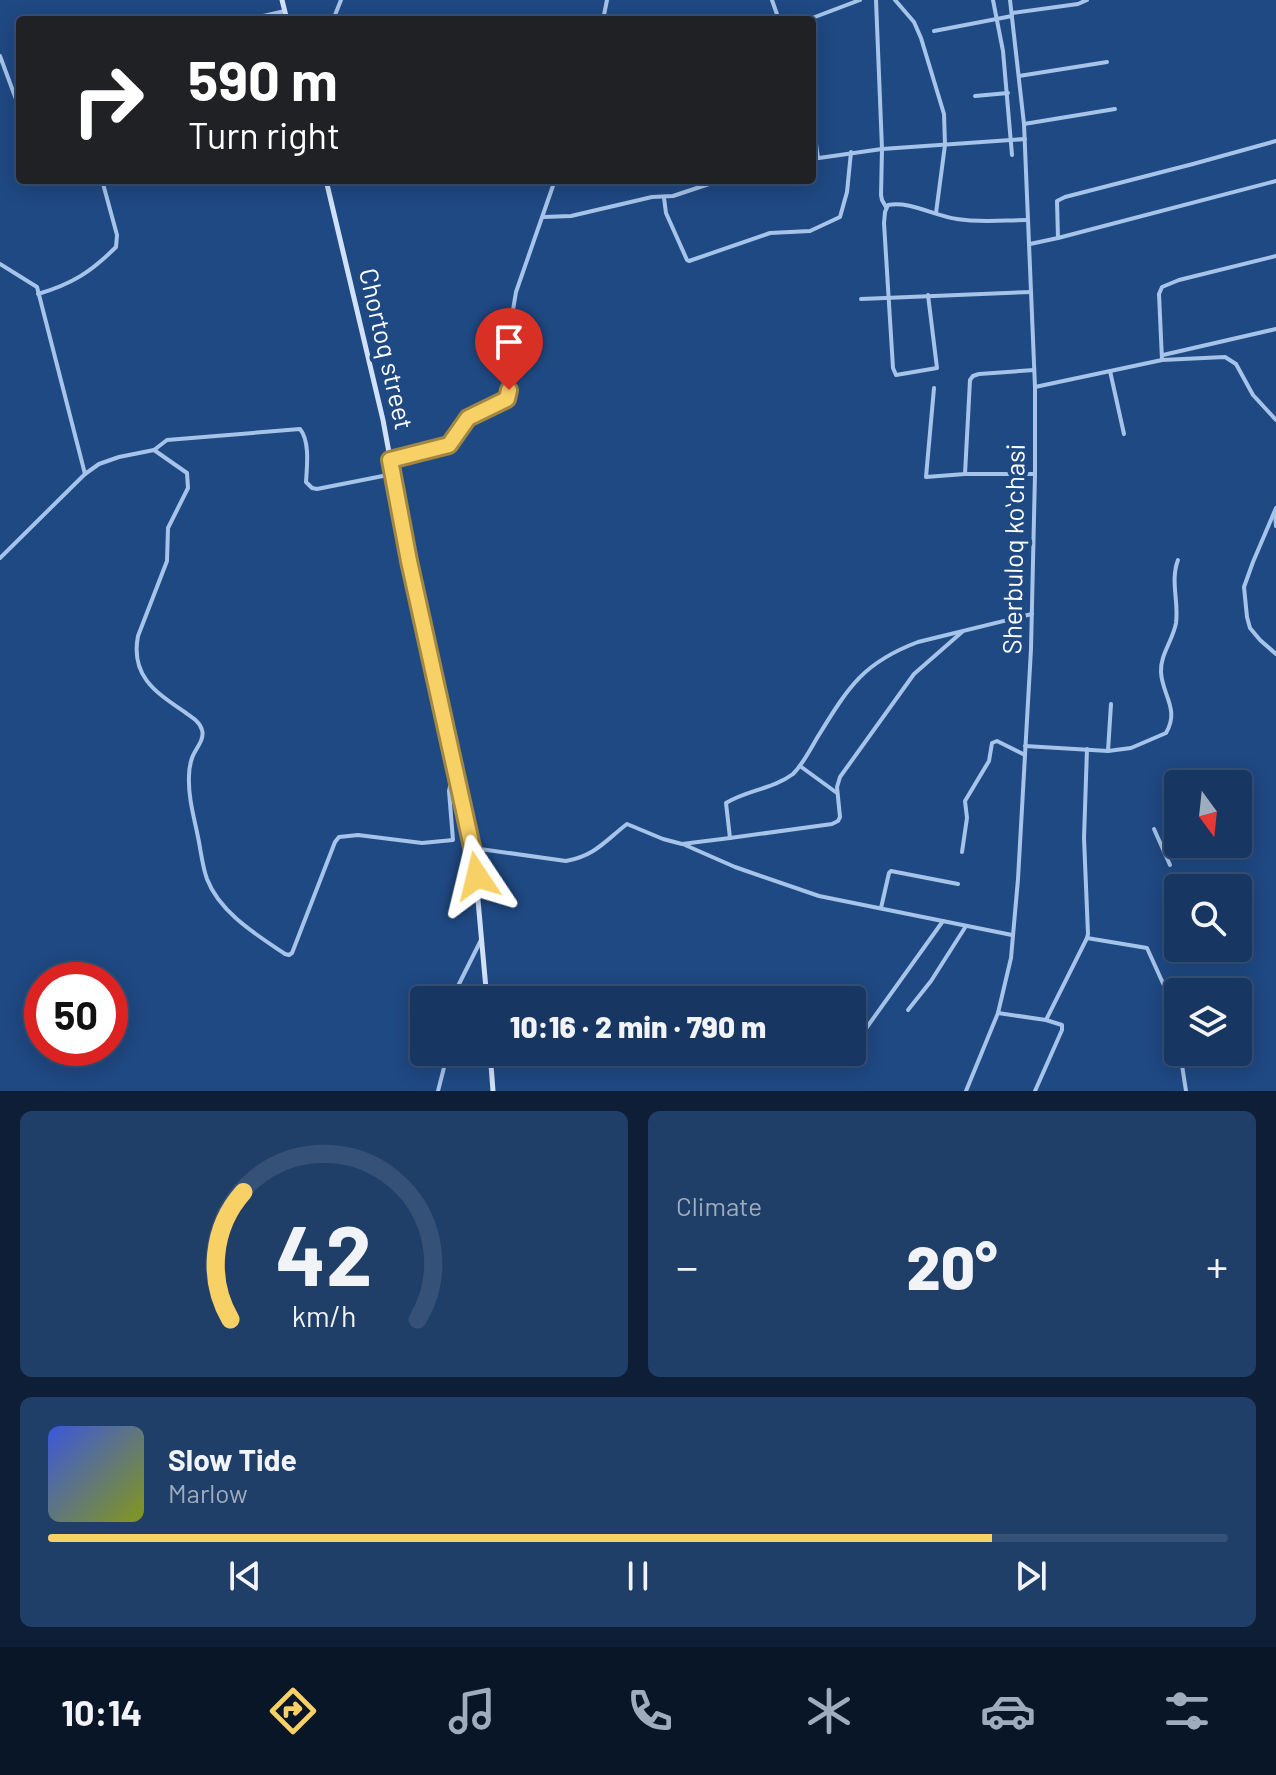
<!DOCTYPE html>
<html lang="en">
<head>
<meta charset="utf-8">
<style>
  :root { --surface:#173762; --page:#203f68; --text:#f1f3f6; --muted:#9eacbe; --line:#365177; --accent:#f7d066 }
  body { margin:0; font-family:Barlow,sans-serif; background:var(--page); color:var(--text); height:100vh; display:flex; flex-direction:column; font-size:30px; white-space:nowrap }
  * { box-sizing:border-box; margin:0 }
  p { font-size:26px; color:var(--muted) }
  .icon { flex:none; width:44px; height:44px; fill:none; stroke:currentColor; stroke-width:2; stroke-linecap:round; stroke-linejoin:round }
  .map { position:relative; height:1091px; overflow:hidden }
  .side { display:flex; flex-direction:column; gap:20px; padding:20px; background:#0d1e36; flex:1 }
  .side>* { flex:none }
  .hud { position:absolute; left:16px; top:16px; width:800px; height:168px; border-radius:8px; box-shadow:0 4px 20px #0003,0 0 0 2px var(--line); background:#202124; color:#fff; overflow:hidden }
  .needle { width:52px; rotate:165deg }
  .buttons { position:absolute; left:1164px; top:770px; display:grid; gap:16px }
  .buttons a { display:grid; place-items:center; width:88px; height:88px; border-radius:8px; background:var(--surface); box-shadow:0 4px 20px #0003,0 0 0 2px var(--line); font-size:40px }
  .speed { position:absolute; left:24px; top:962px; display:flex; gap:16px; font-size:40px; font-weight:700; text-align:center }
  .speed>* { display:grid; place-content:center; width:104px; height:104px; border-radius:50%; background:var(--surface); box-shadow:0 4px 20px #0003,0 0 0 2px var(--line); line-height:1 }
  .speed .limit { border:12px solid #d22; background:#fff; color:#111 }
  .pin { position:absolute; display:grid; place-items:center; width:68px; height:68px; color:#fff; margin:-82px -34px; border-radius:50% 50% 50% 0; rotate:-45deg; box-shadow:0 0 8px #0007 }
  .pin .icon { rotate:45deg }
  .me { position:absolute; width:88px; margin:-44px; rotate:350deg; stroke-linejoin:round; filter:drop-shadow(0 0 6px #0008) }
  .turn { display:flex; align-items:center; gap:28px; height:168px; padding:0 40px; font-size:36px }
  .turn .icon { width:104px; height:104px; stroke-width:2.5 }
  .turn b { display:block; font-size:56px; line-height:68px }
  .big { font-size:60px; font-weight:800; line-height:1.1 }
  .side .tile { flex:1; display:flex; flex-direction:column; justify-content:center; gap:12px; min-width:0; padding:0 28px; border-radius:12px; background:var(--page) }
  .side .dial { align-items:center; gap:0 }
  .dial svg { height:208px; overflow:visible; fill:none; stroke:var(--line); stroke-width:7; stroke-linecap:round; text-anchor:middle }
  .dial text { fill:var(--text); stroke:none }
  .song { display:flex; align-items:center; gap:24px }
  .cover { width:96px; height:96px; border-radius:12px; background:linear-gradient(135deg,hsl(230 70% 55%),hsl(70 70% 35%)) }
  .played { height:8px; border-radius:4px; background:linear-gradient(90deg,var(--accent) 80%,var(--line) 80%) }
  .keys { display:flex; justify-content:space-around; direction:ltr }
  .heat { display:flex; justify-content:space-between; align-items:center; font-size:44px; direction:ltr }
  .side .tiles { flex:1; display:grid; gap:20px; grid-template-columns:1fr 1fr }
  .tile:last-child { grid-column:span 2 }
  .trip { position:absolute; left:410px; top:986px; width:456px; height:80px; border-radius:8px; background:var(--surface); box-shadow:0 4px 20px #0003,0 0 0 2px var(--line); font-weight:800; line-height:80px; text-align:center }
  .tab-bar { display:flex; height:128px; justify-content:space-around; align-items:center; background:#091627; color:var(--muted) }
  .tab-bar .icon { width:56px; height:56px }
  .tab-bar .selected { color:var(--accent) }
  .tab-bar b { font-size:36px; color:var(--text) }
  .map>svg:first-child { display:block }
  .lines { fill:none; stroke-linecap:round; stroke-linejoin:round }
  .street { stroke:#a6c3e9; stroke-width:4 }
  .secondary { stroke:#d1e1f7; stroke-width:5 }
  .route-casing { stroke:#a18742; stroke-width:20 }
  .route { stroke:#f7d066; stroke-width:14 }
  .labels { text-anchor:middle; stroke-width:8; stroke-linejoin:round; paint-order:stroke }
  .street-label { font-size:26px; fill:#fff; stroke:#1f4983 }
</style>
</head>
<body>
<div class="map">
<svg width="1276" height="1091" viewBox="0 0 1276 1091">
  <rect width="100%" height="100%" fill="#1f4983"/>
  <g class="lines">
    <g class="street">
      <polyline points="772,0 779,20"/>
      <polyline points="876,0 882,149 881,195 882,200 886,207"/>
      <polyline points="895,0 914,22 921,38 944,114 945,145 936,213"/>
      <polyline points="993,0 1003,51 1012,155"/>
      <polyline points="1012,13 1078,4 1087,0"/>
      <polyline points="239,20 250,19 285,11"/>
      <polyline points="333,20 341,0"/>
      <polyline points="603,20 607,0"/>
      <polyline points="807,20 860,0"/>
      <polyline points="934,31 1012,16"/>
      <polyline points="0,56 20,110"/>
      <polyline points="1019,76 1107,62"/>
      <polyline points="975,96 1008,93"/>
      <polyline points="812,115 818,158"/>
      <polyline points="1024,124 1115,109"/>
      <polyline points="812,159 882,149 1025,139"/>
      <polyline points="664,198 666,213 687,260 689,261 770,233 810,231 840,217 847,192 851,152"/>
      <polyline points="543,217 571,216 652,197 673,196 721,180"/>
      <polyline points="1058,238 1057,201 1065,197 1193,164 1276,141"/>
      <polyline points="1030,244 1058,238 1276,181"/>
      <polyline points="0,264 37,287 85,474"/>
      <path d="M38 294C72 284 91 272 116 247L117 235 102 180"/>
      <path d="M928 295 937 368 896 375 893 368 884 223 885 212 888 205C911 201 934 216 957 219 980 223 1005 220 1028 220"/>
      <polyline points="861,299 1031,292"/>
      <polyline points="1163,355 1276,329"/>
      <polyline points="1162,360 1159,294 1162,287 1179,280 1276,256"/>
      <polyline points="1110,371 1124,434"/>
      <polyline points="1035,387 1162,360 1225,357 1236,364 1253,395 1276,420"/>
      <polyline points="934,388 926,477 965,474 1035,474"/>
      <path d="M154 450 167 440 300 429C310 441 307 466 306 482L312 488 317 489 393 474"/>
      <polyline points="390,460 449,445 468,418 507,399 509,390 497,370 497,360 499,355 507,346 516,292 555,180"/>
      <polyline points="965,474 970,380 973,376 979,374 1034,370"/>
      <polyline points="1276,508 1253,562 1244,587 1247,617 1250,628 1260,640 1276,654"/>
      <polyline points="1275,513 1276,526"/>
      <path d="M0 558 85 474 99 464 119 457 154 450 187 473 188 488 168 528 167 561 138 636C130 677 157 693 186 713 192 717 200 722 202 730 205 740 195 749 192 758 190 764 189 771 189 776 188 797 194 817 198 837 201 851 202 865 207 879 220 913 257 935 285 954L289 955 292 953 335 842 339 837 358 835 422 843 453 840 449 791 454 769"/>
      <path d="M1025 746 1108 751 1131 748 1166 733C1180 709 1162 695 1161 672 1160 655 1173 640 1176 623 1179 602 1170 581 1178 560"/>
      <polyline points="1108,751 1111,704"/>
      <polyline points="800,766 837,793"/>
      <polyline points="1154,829 1170,865"/>
      <polyline points="730,838 832,824 838,821 840,817 837,787 840,777 914,674 962,632"/>
      <polyline points="685,845 735,867 819,896 1012,935"/>
      <path d="M473 848 566 861C595 856 606 840 627 824L663 839 682 844 730 838 726 803C747 790 773 789 793 774 803 764 810 750 817 738 848 688 862 663 918 642L1032 614"/>
      <polyline points="962,852 967,818 965,801 989,761 992,743 997,741 1025,755"/>
      <polyline points="881,908 889,873 891,871 958,884"/>
      <polyline points="1087,938 1147,948 1176,1012 1178,1040"/>
      <polyline points="451,1000 481,940"/>
      <polyline points="908,1010 931,981 966,926"/>
      <polyline points="998,1013 1046,1020 1087,938 1088,934 1084,838 1087,749"/>
      <polyline points="852,1048 943,921"/>
      <polyline points="1180,1052 1186,1091"/>
      <polyline points="842,1062 849,1052"/>
      <polyline points="438,1091 448,1052"/>
      <polyline points="966,1091 998,1013 1011,958 1018,879 1031,649 1035,474 1035,387 1024,124 1010,0"/>
      <polyline points="1035,1091 1062,1030 1062,1025 1046,1020"/>
    </g>
    <g class="secondary">
      <polyline points="282,0 287,20"/>
      <polyline points="326,180 383,420 409,561 474,856 487,1000"/>
      <polyline points="490,1052 493,1091"/>
    </g>
  </g>
  <g class="lines">
    <g class="route-casing">
      <polyline id="route" points="477,876 474,856 409,561 390,460 449,445 468,418 507,399 509,390"/>
    </g>
    <use href="#route" class="route"/>
  </g>
  <g class="labels">
    <g class="street-label">
      <text transform="translate(386 349) rotate(77)" y="9">Chortoq street</text>
      <text transform="translate(1014 549) rotate(-89)" y="9">Sherbuloq koʻchasi</text>
    </g>
  </g>
</svg>
<div class="buttons">
<a><svg class="needle" viewBox="-14 -14 28 28"><path d="M0-13l5 13h-10z" fill="#e53935"/><path d="M0 13l5-13h-10z" fill="#9eacbe"/></svg></a>
<a><svg class="icon" aria-label="search" viewBox="0 0 24 24"><circle cx="10" cy="10" r="6"/><path d="M15 15l6 6"/></svg></a>
<a><svg class="icon" aria-label="layers" viewBox="0 0 24 24"><path d="M12 4l9 5-9 5-9-5zM3 14l9 5 9-5"/></svg></a>
</div>
<div class="speed"><div class="limit">50</div></div>
<div class="pin" style="left:509px;top:390px;background:#d93025"><svg class="icon" aria-label="arrive" viewBox="0 0 24 24"><path d="M6 21V4h12l-3 4 3 4H6"/></svg></div>
<svg class="me" style="left:477px;top:876px" viewBox="-20 -20 40 40"><path d="M0-17L14 15 0 8-14 15z" fill="#f7d066" stroke="#fff" stroke-width="4"/></svg>
<div class="trip">10:16 · 2 min · 790 m</div>
<div class="hud">
<div class="turn"><svg class="icon" aria-label="right" viewBox="0 0 24 24"><path d="M7 20v-9h11M14 6l5 5-5 5"/></svg><div><b>590 m</b>Turn right</div></div>
</div>
</div>
<section class="side">
<div class="tiles">
<div class="tile dial"><svg viewBox="0 0 100 80">
<path d="M14 69A42 42 0 1 1 86 69"/>
<path d="M14 69A42 42 0 0 1 19 20" stroke="#f7d066"/>
<text x="50" y="56" font-size="32" font-weight="700">42</text>
<text x="50" y="72" font-size="11">km/h</text>
</svg></div>
<div class="tile"><p>Climate</p>
<div class="heat"><a>−</a><b class="big">20°</b><a>+</a></div>
</div>
<div class="tile">
<div class="song"><i class="cover"></i><div><b>Slow Tide</b><p>Marlow</p></div></div>
<div class="played"></div>
<div class="keys"><svg class="icon" aria-label="previous" viewBox="0 0 24 24"><path d="M18 5L8 12l10 7zM5 5v14"/></svg><svg class="icon" aria-label="pause" viewBox="0 0 24 24"><path d="M8 5v14M16 5v14"/></svg><svg class="icon" aria-label="next" viewBox="0 0 24 24"><path d="M6 5l10 7-10 7zM19 5v14"/></svg></div>
</div>
</div>
</section>
<nav class="tab-bar">
<b>10:14</b>
<svg class="icon selected" aria-label="directions" viewBox="0 0 24 24"><path d="M12 3l9 9-9 9-9-9zM9 14v-3h6M13 9l2 2-2 2"/></svg>
<svg class="icon" aria-label="music" viewBox="0 0 24 24"><path d="M9 18V5l10-2v13"/><circle cx="6" cy="18" r="3"/><circle cx="16" cy="16" r="3"/></svg>
<svg class="icon" aria-label="phone" viewBox="0 0 24 24"><path d="M5 4h4l2 5-3 2q2 4 5 5l2-3 5 2v4C11 20 4 13 5 4z"/></svg>
<svg class="icon" aria-label="climate" viewBox="0 0 24 24"><path d="M12 3v18M4 7l16 10M4 17L20 7"/></svg>
<svg class="icon" aria-label="car" viewBox="0 0 24 24"><path d="M5 17H2v-5l4-1 3-4h7l3 4 3 1v5h-3M9 17h6M6 11h13"/><circle cx="7" cy="17" r="2"/><circle cx="17" cy="17" r="2"/></svg>
<svg class="icon" aria-label="filters" viewBox="0 0 24 24"><path d="M4 7h16M4 17h16"/><circle cx="9" cy="7" r="2"/><circle cx="15" cy="17" r="2"/></svg>
</nav>
</body>
</html>
